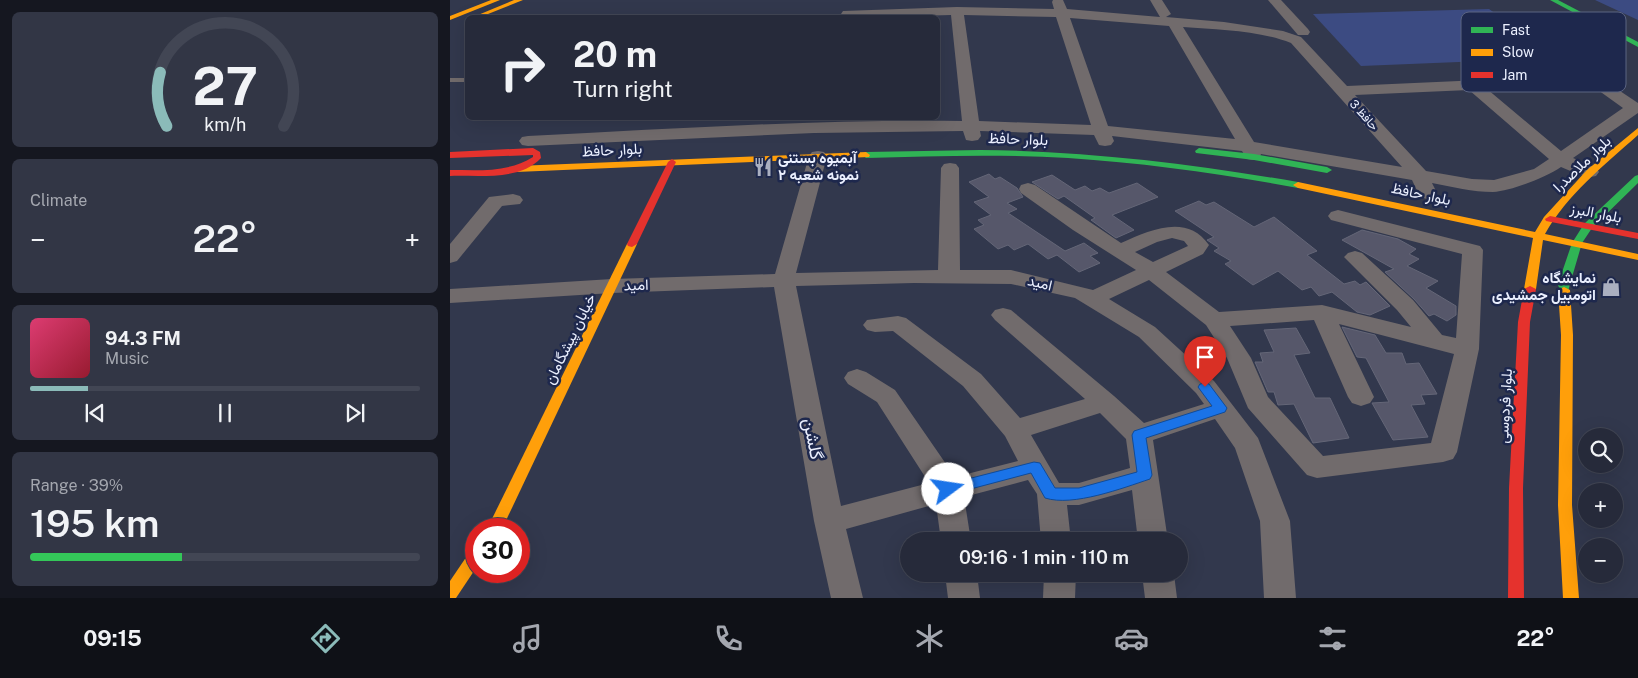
<!DOCTYPE html>
<html lang="en">
<head>
<meta charset="utf-8">
<style>
  :root { --surface:#262a3a; --page:#323645; --text:#f1f3f6; --muted:#a4a7af; --line:#424654; --accent:#8bbbb9 }
  body { margin:0; font-family:"Public Sans",Vazirmatn,sans-serif; background:var(--page); color:var(--text); height:100vh; display:flex; flex-direction:column; font-size:19px; white-space:nowrap }
  * { box-sizing:border-box; margin:0 }
  p { font-size:16px; color:var(--muted) }
  .icon { flex:none; width:28px; height:28px; fill:none; stroke:currentColor; stroke-width:2; stroke-linecap:round; stroke-linejoin:round }
  .map { position:relative; flex:1; overflow:hidden }
  .details { display:flex; flex-direction:column; gap:12px; padding:12px; background:#151720; width:450px }
  .details>* { flex:none }
  .banner { position:absolute; left:15px; top:15px; width:475px; height:105px; border-radius:8px; box-shadow:0 5px 20px #0002,0 0 0 1px var(--line); background:#262a3a; color:var(--text); overflow:hidden }
  .buttons { position:absolute; left:1128px; top:428px; display:grid; gap:10px }
  .buttons a { display:grid; place-items:center; width:45px; height:45px; border-radius:50%; background:var(--surface); box-shadow:0 5px 20px #0002,0 0 0 1px var(--line); font-size:25px }
  .speed { position:absolute; left:15px; top:518px; display:flex; gap:10px; font-size:25px; font-weight:700; text-align:center }
  .speed>* { display:grid; place-content:center; width:65px; height:65px; border-radius:50%; background:var(--surface); box-shadow:0 5px 20px #0002,0 0 0 1px var(--line); line-height:1 }
  .speed .limit { border:8px solid #d22; background:#fff; color:#111 }
  .pin { position:absolute; display:grid; place-items:center; width:42px; height:42px; color:#fff; margin:-51px -21px; border-radius:50% 50% 50% 0; rotate:-45deg; box-shadow:0 0 5px #0007 }
  .pin .icon { rotate:45deg }
  .me { position:absolute; width:55px; margin:-28px; rotate:76deg; stroke-linejoin:round; filter:drop-shadow(0 0 4px #0008) }
  .turn { display:flex; align-items:center; gap:18px; height:105px; padding:0 25px; font-size:22px }
  .turn .icon { width:65px; height:65px; stroke-width:2.5 }
  .turn b { display:block; font-size:35px; line-height:42px }
  .big { font-size:38px; font-weight:600; line-height:1.1 }
  .details .tile { flex:1; display:flex; flex-direction:column; justify-content:center; gap:8px; min-width:0; padding:0 18px; border-radius:8px; background:var(--page) }
  .details .dial { align-items:center; gap:0 }
  .dial svg { height:130px; overflow:visible; fill:none; stroke:var(--line); stroke-width:7; stroke-linecap:round; text-anchor:middle }
  .dial text { fill:var(--text); stroke:none }
  .song { display:flex; align-items:center; gap:15px }
  .cover { width:60px; height:60px; border-radius:8px; background:linear-gradient(135deg,hsl(340 70% 55%),hsl(350 70% 35%)) }
  .played { height:5px; border-radius:2px; background:linear-gradient(90deg,var(--accent) 15%,var(--line) 15%) }
  .keys { display:flex; justify-content:space-around; direction:ltr }
  .heat { display:flex; justify-content:space-between; align-items:center; font-size:28px; direction:ltr }
  .charge { height:8px; border-radius:4px; background:linear-gradient(90deg,#34c759 39%,var(--line) 0) }
  .trip { position:absolute; left:450px; top:532px; width:288px; height:50px; border-radius:25px; background:var(--surface); box-shadow:0 5px 20px #0002,0 0 0 1px var(--line); font-weight:600; line-height:50px; text-align:center }
  .tabs { display:flex; height:80px; justify-content:space-around; align-items:center; background:#0f1117; color:var(--muted) }
  .tabs .icon { width:35px; height:35px }
  .tabs .current { color:var(--accent) }
  .tabs b { font-size:22px; color:var(--text) }
  main { display:flex; flex:1; min-height:0 }
  .map>svg:first-child { display:block }
  .green { fill:#3c4b82 }
  .building { fill:#56576a; stroke:#646677 }
  .lines { fill:none; stroke-linecap:round; stroke-linejoin:round }
  .lane { fill:#716b6c; fill-rule:evenodd }
  .street { fill:#716b6c; fill-rule:evenodd }
  .fast { fill:#30b455; fill-rule:evenodd }
  .slow { fill:#ff9f0a; fill-rule:evenodd }
  .jam { fill:#e5322d; fill-rule:evenodd }
  .route { fill:#1a73e8; stroke:#114b97 }
  .labels { text-anchor:middle; stroke-width:5; stroke-linejoin:round; paint-order:stroke }
  .far-street-label { font-size:12px; fill:#eaeffe; stroke:#1e284d }
  .street-label { font-size:15px; fill:#eaeffe; stroke:#1e284d }
  .poi-label { font-size:15px; font-weight:bold; fill:#eaeffe; stroke:#1e284d; text-anchor:start }
  .near-street-label { font-size:18px; fill:#eaeffe; stroke:#1e284d }
  .key { fill:#1e284d; stroke:#5b6482; stroke-width:1 }
  .key-label { font-size:14px; fill:#eaeffe }
</style>
</head>
<body>
<main>
<section class="details">
<div class="tile dial"><svg viewBox="0 0 100 80">
<path d="M14 69A42 42 0 1 1 86 69"/>
<path d="M14 69A42 42 0 0 1 10 36" stroke="#8bbbb9"/>
<text x="50" y="56" font-size="32" font-weight="700">27</text>
<text x="50" y="72" font-size="11">km/h</text>
</svg></div>
<div class="tile"><p>Climate</p>
<div class="heat"><a>−</a><b class="big">22°</b><a>+</a></div>
</div>
<div class="tile">
<div class="song"><i class="cover"></i><div><b>94.3 FM</b><p>Music</p></div></div>
<div class="played"></div>
<div class="keys"><svg class="icon" aria-label="previous" viewBox="0 0 24 24"><path d="M18 5L8 12l10 7zM5 5v14"/></svg><svg class="icon" aria-label="pause" viewBox="0 0 24 24"><path d="M8 5v14M16 5v14"/></svg><svg class="icon" aria-label="next" viewBox="0 0 24 24"><path d="M6 5l10 7-10 7zM19 5v14"/></svg></div>
</div>
<div class="tile"><p>Range · 39%</p><b class="big">195 km</b><div class="charge"></div></div>
</section>
<div class="map">
<svg width="1188" height="598" viewBox="0 0 1188 598">
  <rect width="100%" height="100%" fill="#32384d"/>
  <g class="green">
    <polygon points="1145,0 1188,0 1188,20"/>
    <polygon points="1039,9 1108,58 911,66 863,14"/>
  </g>
  <g class="building">
    <polygon points="539,174 545,179 550,177 567,188 573,197 557,203 567,209 558,213 615,251 634,243 648,253 640,256 650,263 629,272 607,255 598,259 578,244 564,250 558,245 548,249 524,229 534,225 528,220 541,215 524,202 539,197 519,182"/>
    <polygon points="602,175 625,190 635,186 642,191 650,188 659,193 687,183 708,197 662,215 684,230 666,238 641,220 645,218 614,196 608,199 582,182"/>
    <polygon points="749,201 756,205 764,202 804,227 824,217 867,251 857,255 894,284 905,281 910,285 916,282 940,306 920,315 907,312 882,292 869,296 861,287 852,290 828,271 803,285 775,264 781,261 764,251 769,248 757,240 764,237 725,211"/>
    <polygon points="912,230 948,239 966,249 959,254 969,259 957,266 988,281 976,288 1006,306 1006,315 997,321 984,314 979,316 964,299 935,272 944,269 892,240"/>
    <polygon points="892,327 925,335 936,353 952,353 956,364 969,363 987,394 971,395 975,404 961,405 978,437 943,440 922,403 939,402 916,358 907,357"/>
    <polygon points="846,328 860,353 844,355 865,398 880,398 899,438 863,443 844,404 828,405 824,392 818,392 805,362 813,362 810,353 824,352 814,330"/>
  </g>
  <g class="lines">
    <rect class="lane" x="0" y="78" width="18" height="4"/>
    <g class="street">
      <path d="M603 0H613L617 9 710 17 700 0H712L721 14 716 17 774 22 833 31 851 37 897 86 1144 75 1149 77 1188 103V113L1123 158 1146 168 1149 172 1146 176C1134 179 1122 171 1111 167 1096 177 1062 191 1043 192 1023 192 1002 187 982 183L987 193 984 197 977 199 970 197 962 180 811 154 809 159 803 160 797 159 792 151 662 136 664 141 661 145 655 146 649 145 644 135 530 131 531 136 528 140 522 141 516 140 513 131 364 133 78 146 72 145 69 141 72 137 78 136C222 129 367 119 512 121L501 15 396 18 391 14 393 11 507 7 604 9 602 2ZM514 15 606 17 641 125 529 121ZM620 18 719 26 785 139 658 126ZM733 27C768 30 808 30 841 43L952 167 804 142ZM1141 85 1173 108 1111 151 1037 89ZM1019 90 1099 159 1084 169 1044 180 1022 179 976 171 905 95Z"/>
      <polygon points="818,0 831,0 858,29 860,32 858,35 848,35"/>
      <path d="M368 151 374 152 377 156 346 273 488 270 491 168 494 164 500 163 506 164 509 168 510 270H561L643 290 686 270 623 230 571 193 569 189 571 185 578 183 585 185 671 243C700 230 737 213 759 245L753 254 716 272 769 312 872 305 961 327 947 310 894 257 898 253 905 251 912 253 963 300 992 335 1006 338 1012 254 881 220 878 216 881 212 888 210 1030 246 1033 250 1029 349 1007 452 1003 459 993 462 867 478 857 475 798 408 777 358 756 325 699 280 659 299 705 327 764 381 808 438 840 521 846 598H814L810 521 785 448 765 419 703 440 718 541H688L682 490 629 505H617L621 541H591L587 494 578 480 514 497 521 541H491L486 504 396 529 413 598H381L364 521 324 287 162 293 0 303V289L162 279 325 274 359 156 362 152ZM722 238 734 241 738 246 703 262 685 252 707 242ZM464 283 561 284 625 298 689 337 746 393 754 404 694 423 664 396 561 310 553 308 545 310 541 315 545 320 635 399 570 418 531 374 456 318 448 316 417 320 413 325 417 330 425 332 443 331 513 386 555 436 568 461 505 477 445 390 416 372 407 369 398 372 394 378 398 384 427 402 479 483 391 506 346 286ZM864 320 898 397 902 403 911 406 920 403 924 397 889 324 1004 354 981 443 873 456 818 397 801 358 780 326ZM650 413 676 439 680 468 629 483H609L581 435Z"/>
      <polygon points="63,194 70,196 73,200 70,204 52,206 7,261 0,263 0,244 39,197"/>
      <polygon points="495,574 527,574 530,598 498,598"/>
      <polygon points="594,574 626,574 625,598 593,598"/>
      <polygon points="692,574 724,574 727,598 695,598"/>
    </g>
    <g class="fast">
      <polygon points="1100,0 1108,0 1188,42 1188,47"/>
      <polygon points="749,148 804,154 877,167 882,170 877,173 804,160 746,153 745,151"/>
      <path d="M530 150C637 151 742 164 848 182L853 185 848 188C772 174 695 163 618 158 551 154 483 156 416 158L412 155 416 152Z"/>
      <polygon points="1188,175 1188,183 1142,228 1132,243 1120,284 1118,292 1110,292 1108,284 1122,243 1134,224 1185,176"/>
    </g>
    <g class="slow">
      <polygon points="41,0 50,0 0,20 0,16"/>
      <polygon points="64,0 73,0 33,16 28,15"/>
      <path d="M1188 128V135C1154 165 1117 195 1095 234L1188 254V260L1093 240 1086 289 1080 292 1074 289 1083 238 848 188 843 185 848 182 1085 232 1094 217 1137 170Z"/>
      <polygon points="416,152 420,155 419,157 66,172 61,169 66,166"/>
      <polygon points="182,241 187,244 52,529 37,529 177,244"/>
      <polygon points="1114,287 1120,290 1123,335 1122,505 1129,598 1113,598 1108,505 1111,335 1108,290"/>
      <polygon points="26,548 26,568 6,598 0,598 0,581 21,550"/>
    </g>
    <g class="jam">
      <path d="M83 148 90 152 91 158C70 181 29 175 0 176V170C29 170 57 173 83 157V155L0 158V152Z"/>
      <polygon points="222,159 226,162 187,244 182,247 178,246 177,244 218,162"/>
      <polygon points="1100,216 1188,233 1188,239 1096,221 1095,219"/>
      <polygon points="1080,286 1086,289 1080,322 1073,488 1074,598 1058,598 1059,488 1068,322 1074,289"/>
    </g>
  </g>
  <path class="route" d="M755 383 759 384 777 408 775 412 696 438 702 475 700 479C673 488 623 507 595 498L581 473 498 495 492 493 490 489 492 485 498 484 584 462 590 463 605 488H629L687 472 682 435 684 431 762 406 748 387 750 384Z"/>
  <defs>
    <g id="restaurant-bare" transform="scale(1.5)"><path d="M-5-6h1v4h1v-4h1v4h1v-4h1v5L-1.5 .5V6h-2V.5L-5-1ZM5-6V6H3V1.5H1.5Q1.5-4 5-6Z" fill="#aaafc0" stroke="#1e284d" stroke-width="2.5" paint-order="stroke"/></g>
    <g id="shop-bare" transform="scale(1.5)"><path d="M-5-2.5h2.3a2.7 3.5 0 0 1 5.4 0H5L5.5 6h-11ZM-1.5-2.5h3a1.5 2.3 0 0 0-3 0Z" fill="#aaafc0" stroke="#1e284d" stroke-width="2.5" paint-order="stroke"/></g>
  </defs>
  <g fill-rule="evenodd">
    <use href="#restaurant-bare" x="313" y="167"/>
    <use href="#shop-bare" x="1161" y="287"/>
  </g>
  <g class="labels">
    <g class="far-street-label">
      <text transform="translate(914 115) rotate(48)" y="4">حافظ 3</text>
    </g>
    <g class="street-label">
      <text transform="translate(568 139) rotate(2)" y="5">بلوار حافظ</text>
      <text transform="translate(162 150) rotate(-3)" y="5">بلوار حافظ</text>
      <text transform="translate(1132 164) rotate(-44)" y="5">بلوار ملاصدرا</text>
      <text transform="translate(971 194) rotate(12)" y="5">بلوار حافظ</text>
      <text transform="translate(1146 213) rotate(11)" y="5">بلوار البرز</text>
      <text transform="translate(590 283) rotate(13)" y="5">امید</text>
      <text transform="translate(186 285) rotate(-2)" y="5">امید</text>
      <text transform="translate(120 339) rotate(-64)" y="5">خیابان پیشگامان</text>
      <text transform="translate(1055 406) rotate(-87)" y="5">بلوار فردوسی</text>
    </g>
    <g class="poi-label">
      <text x="328" y="163">آبمیوه بستنی<tspan x="328" dy="17">نمونه شعبه ۲</tspan></text>
      <text x="1146" y="283" text-anchor="end">نمایشگاه<tspan x="1146" dy="17">اتومبیل جمشیدی</tspan></text>
    </g>
    <g class="near-street-label">
      <text transform="translate(363 439) rotate(79)" y="6">گلشن</text>
    </g>
  </g>
  <rect x="1011" y="12" width="165" height="80" rx="8" class="key"/>
  <rect x="1021" y="27" width="22" height="6" fill="#30b455"/>
  <rect x="1021" y="49" width="22" height="7" fill="#ff9f0a"/>
  <rect x="1021" y="72" width="22" height="6" fill="#e5322d"/>
  <g class="key-label">
    <text x="1052" y="35">Fast</text>
    <text x="1052" y="57">Slow</text>
    <text x="1052" y="80">Jam</text>
  </g>
</svg>
<div class="buttons">
<a><svg class="icon" aria-label="search" viewBox="0 0 24 24"><circle cx="10" cy="10" r="6"/><path d="M15 15l6 6"/></svg></a>
<a>+</a>
<a>−</a>
</div>
<div class="speed"><div class="limit">30</div></div>
<div class="pin" style="left:755px;top:387px;background:#d93025"><svg class="icon" aria-label="arrive" viewBox="0 0 24 24"><path d="M6 21V4h12l-3 4 3 4H6"/></svg></div>
<svg class="me" style="left:498px;top:489px" viewBox="-20 -20 40 40"><circle r="19" fill="#fff"/><path d="M0-13L10 11 0 6-10 11z" fill="#1a73e8"/></svg>
<div class="trip">09:16 · 1 min · 110 m</div>
<div class="banner">
<div class="turn"><svg class="icon" aria-label="right" viewBox="0 0 24 24"><path d="M7 20v-9h11M14 6l5 5-5 5"/></svg><div><b>20 m</b>Turn right</div></div>
</div>
</div>
</main>
<nav class="tabs">
<b>09:15</b>
<svg class="icon current" aria-label="directions" viewBox="0 0 24 24"><path d="M12 3l9 9-9 9-9-9zM9 14v-3h6M13 9l2 2-2 2"/></svg>
<svg class="icon" aria-label="music" viewBox="0 0 24 24"><path d="M9 18V5l10-2v13"/><circle cx="6" cy="18" r="3"/><circle cx="16" cy="16" r="3"/></svg>
<svg class="icon" aria-label="phone" viewBox="0 0 24 24"><path d="M5 4h4l2 5-3 2q2 4 5 5l2-3 5 2v4C11 20 4 13 5 4z"/></svg>
<svg class="icon" aria-label="climate" viewBox="0 0 24 24"><path d="M12 3v18M4 7l16 10M4 17L20 7"/></svg>
<svg class="icon" aria-label="car" viewBox="0 0 24 24"><path d="M5 17H2v-5l4-1 3-4h7l3 4 3 1v5h-3M9 17h6M6 11h13"/><circle cx="7" cy="17" r="2"/><circle cx="17" cy="17" r="2"/></svg>
<svg class="icon" aria-label="filters" viewBox="0 0 24 24"><path d="M4 7h16M4 17h16"/><circle cx="9" cy="7" r="2"/><circle cx="15" cy="17" r="2"/></svg>
<b>22°</b>
</nav>
</body>
</html>
